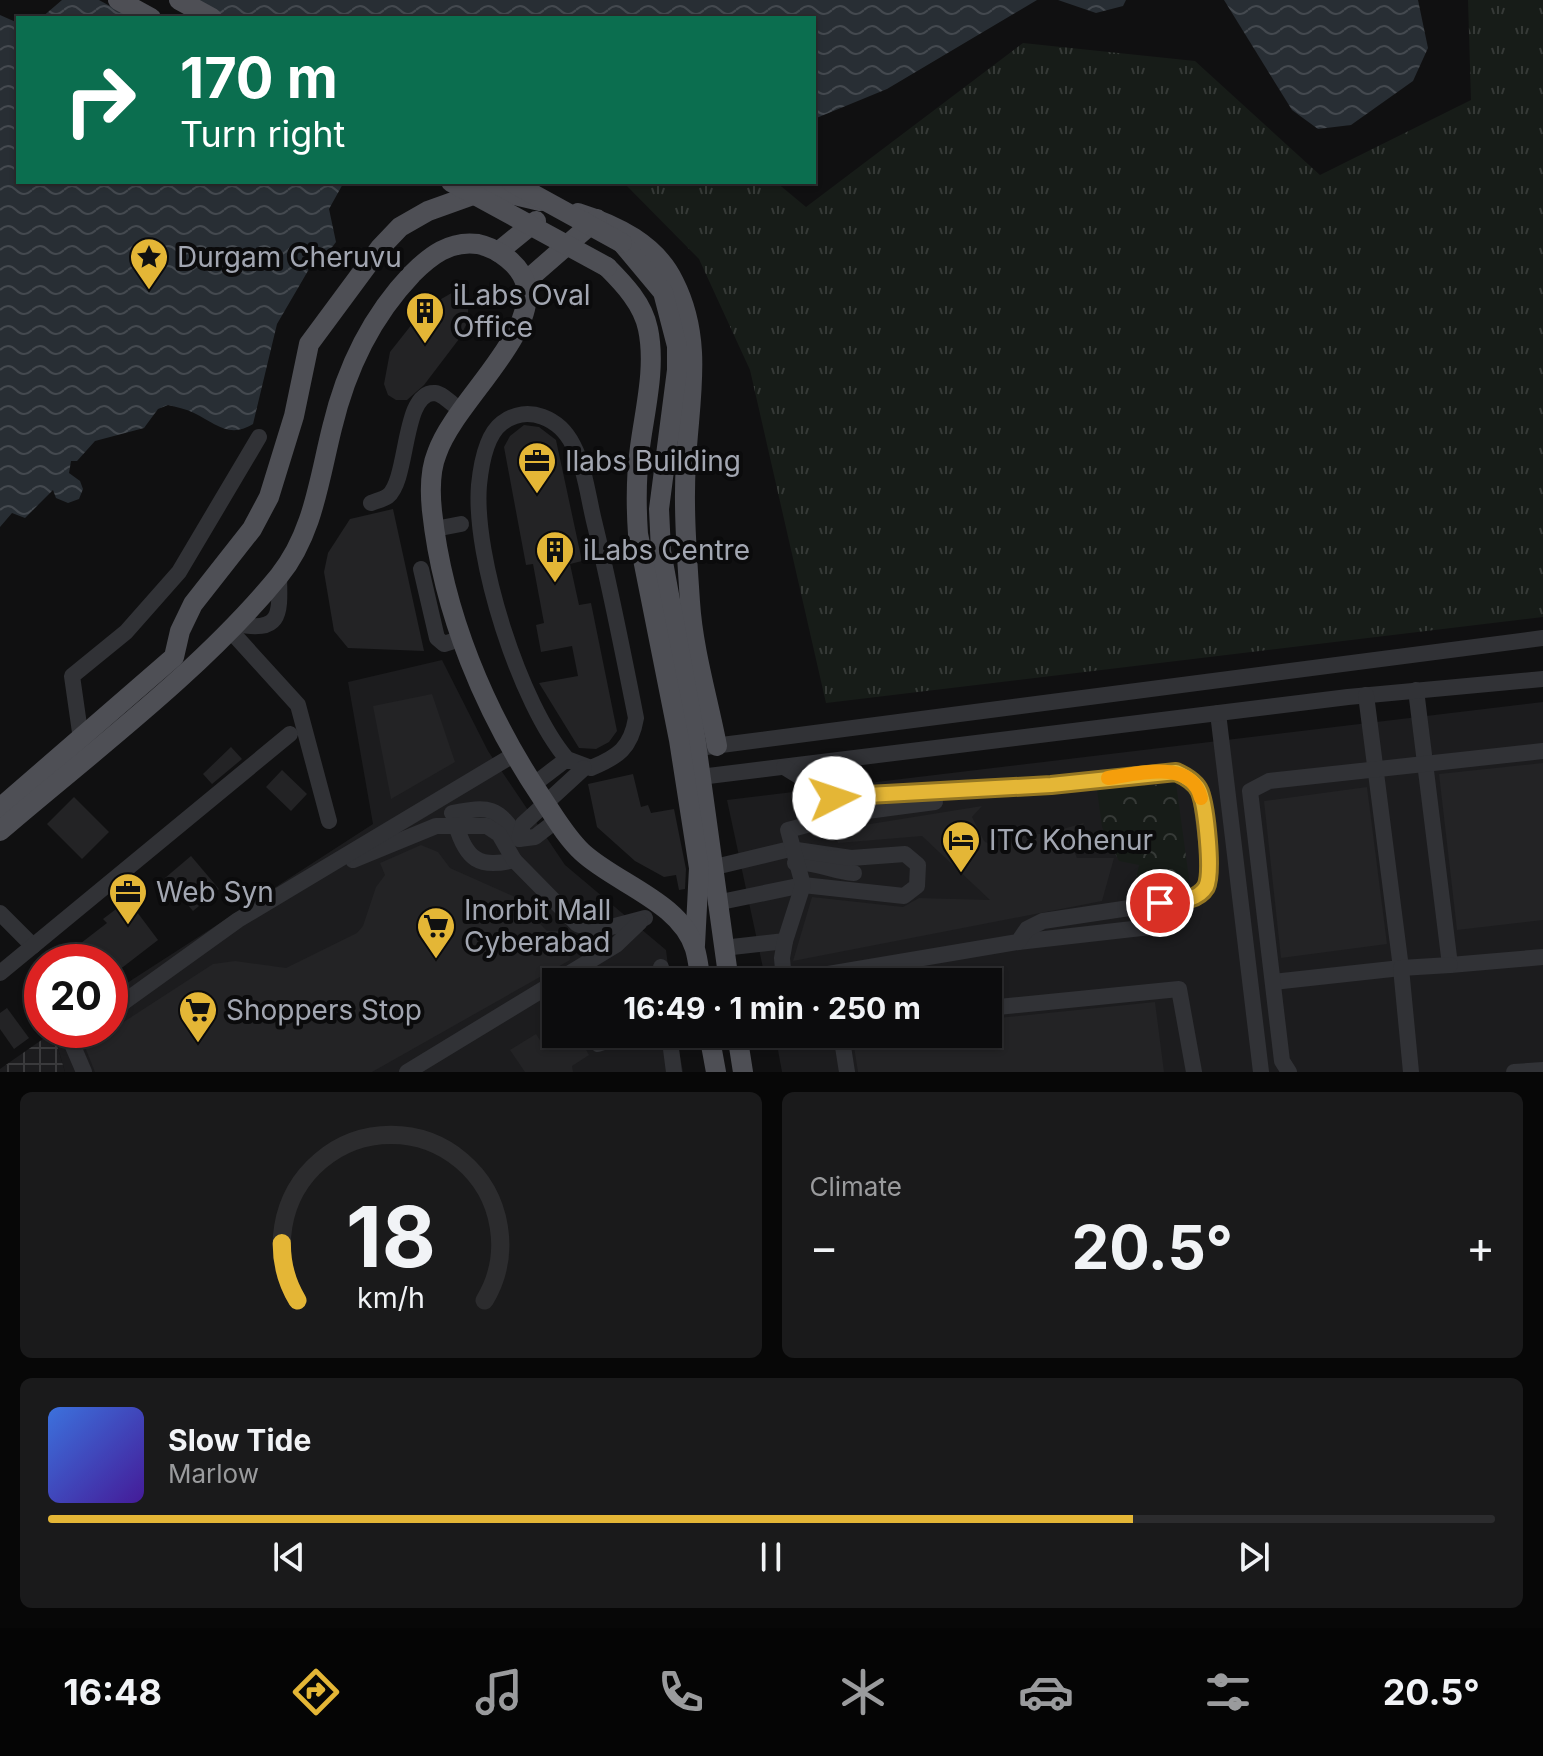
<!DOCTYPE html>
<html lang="en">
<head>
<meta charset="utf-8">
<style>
  :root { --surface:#0c0c0d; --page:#1a1a1b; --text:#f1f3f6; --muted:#9a9b9d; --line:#2c2c2e; --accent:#e4b636 }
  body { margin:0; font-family:Inter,sans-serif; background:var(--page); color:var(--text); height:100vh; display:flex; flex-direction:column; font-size:30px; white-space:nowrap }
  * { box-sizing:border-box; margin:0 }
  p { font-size:26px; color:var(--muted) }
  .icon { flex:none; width:44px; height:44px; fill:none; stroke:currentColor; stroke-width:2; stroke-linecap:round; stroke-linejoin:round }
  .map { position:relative; height:1072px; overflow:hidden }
  .side { display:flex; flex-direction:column; gap:20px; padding:20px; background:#070707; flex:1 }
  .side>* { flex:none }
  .hud { position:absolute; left:16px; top:16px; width:800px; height:168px; border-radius:0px; box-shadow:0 2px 6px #0004,0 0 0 2px var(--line); background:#0b6e4f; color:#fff; overflow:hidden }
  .speed { position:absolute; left:24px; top:944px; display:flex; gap:16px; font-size:40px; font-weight:700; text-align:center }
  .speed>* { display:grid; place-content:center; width:104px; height:104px; border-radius:50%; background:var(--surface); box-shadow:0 2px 6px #0004,0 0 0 2px var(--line); line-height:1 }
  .speed .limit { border:12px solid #d22; background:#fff; color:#111 }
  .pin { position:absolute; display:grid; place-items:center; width:68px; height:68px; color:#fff; margin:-34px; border:4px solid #fff; border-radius:50%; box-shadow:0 2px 8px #0007 }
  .me { position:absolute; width:88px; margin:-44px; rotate:86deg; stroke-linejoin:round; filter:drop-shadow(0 0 6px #0008) }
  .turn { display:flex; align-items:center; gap:28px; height:168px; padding:0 32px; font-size:36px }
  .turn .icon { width:104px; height:104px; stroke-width:2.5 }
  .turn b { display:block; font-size:56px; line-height:68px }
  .big { font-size:60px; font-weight:700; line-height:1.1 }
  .side .card { flex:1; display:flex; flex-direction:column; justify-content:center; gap:12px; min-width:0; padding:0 28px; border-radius:12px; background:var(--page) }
  .side .dial { align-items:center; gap:0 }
  .dial svg { height:208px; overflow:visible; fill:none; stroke:var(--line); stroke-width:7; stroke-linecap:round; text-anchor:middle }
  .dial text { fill:var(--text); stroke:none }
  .song { display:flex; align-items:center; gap:24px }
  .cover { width:96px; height:96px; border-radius:12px; background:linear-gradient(135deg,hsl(220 70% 55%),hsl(260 70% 35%)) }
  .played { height:8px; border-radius:4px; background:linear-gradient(90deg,var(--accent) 75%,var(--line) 75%) }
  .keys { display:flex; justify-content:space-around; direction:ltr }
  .heat { display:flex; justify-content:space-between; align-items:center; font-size:44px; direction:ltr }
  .side .tiles { flex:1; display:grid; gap:20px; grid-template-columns:1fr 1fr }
  .card:last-child { grid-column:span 2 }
  .trip { position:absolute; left:542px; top:968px; width:460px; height:80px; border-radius:0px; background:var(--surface); box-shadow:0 2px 6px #0004,0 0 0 2px var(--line); font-weight:700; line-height:80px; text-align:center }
  .tabs { display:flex; height:128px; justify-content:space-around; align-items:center; background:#050505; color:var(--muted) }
  .tabs .icon { width:56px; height:56px }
  .tabs .selected { color:var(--accent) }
  .tabs b { font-size:36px; color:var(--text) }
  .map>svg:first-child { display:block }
  .built { fill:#1c1c1e }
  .industrial { fill:url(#industrial-grid) }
  .grass { fill:url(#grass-tufts) }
  .forest { fill:url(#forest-crowns) }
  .water { fill:url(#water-waves) }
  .pier { fill:#101011 }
  .building { fill:#232325 }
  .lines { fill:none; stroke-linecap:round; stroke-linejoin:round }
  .minor { stroke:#313236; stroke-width:16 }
  .major { stroke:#4e4f55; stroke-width:20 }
  .major-bridge { stroke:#4e4f55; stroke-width:20 }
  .route-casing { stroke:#947623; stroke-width:20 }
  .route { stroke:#e4b636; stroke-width:14 }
  .slow { stroke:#f59e0b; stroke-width:14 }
  .labels { text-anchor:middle; stroke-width:8; stroke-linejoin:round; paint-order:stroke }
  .poi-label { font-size:28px; fill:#a2a6b1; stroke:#0b0b0c; text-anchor:start }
</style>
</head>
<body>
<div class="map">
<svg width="1543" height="1072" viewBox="0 0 1543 1072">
  <defs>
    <pattern id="industrial-grid" width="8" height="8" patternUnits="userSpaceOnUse" patternTransform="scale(2)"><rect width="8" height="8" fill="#1c1c1e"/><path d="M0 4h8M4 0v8" fill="none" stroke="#3a3a3c"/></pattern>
    <pattern id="grass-tufts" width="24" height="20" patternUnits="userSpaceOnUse" patternTransform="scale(2)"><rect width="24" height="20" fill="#171c18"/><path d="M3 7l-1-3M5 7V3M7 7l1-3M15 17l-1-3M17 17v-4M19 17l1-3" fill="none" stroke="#363a37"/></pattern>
    <pattern id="forest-crowns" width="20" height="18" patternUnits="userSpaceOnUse" patternTransform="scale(2)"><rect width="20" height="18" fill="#171c18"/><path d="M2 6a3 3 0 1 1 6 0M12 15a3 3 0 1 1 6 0" fill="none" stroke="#363a37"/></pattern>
    <pattern id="water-waves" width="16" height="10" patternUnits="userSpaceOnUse" patternTransform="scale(2)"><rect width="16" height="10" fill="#282e34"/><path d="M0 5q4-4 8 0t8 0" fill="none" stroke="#44494f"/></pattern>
  </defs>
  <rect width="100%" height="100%" fill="#101011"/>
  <g class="built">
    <polygon points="442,660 488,751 565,865 666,950 670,982 556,982 556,1034 676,1034 683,1072 65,1072 53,1032 110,1030 110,994 373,824 348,682"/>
    <polygon points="1543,702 1543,1072 782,1072 775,1034 988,1034 988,982 766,982 727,800"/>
  </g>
  <polygon class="industrial" points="53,1032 65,1072 0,1072 0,1069"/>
  <polygon class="grass" points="1468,0 1543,0 1543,617 826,703 750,370 699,259 623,182 776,182 806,207 1023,43 1195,61 1320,175 1471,100"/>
  <polygon class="forest" points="1176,783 1192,900 1130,907 1139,865 1119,861 1102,827 1097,790"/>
  <g class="water">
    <polygon points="62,0 1037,0 887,89 814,119 814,18 41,18"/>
    <polygon points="1058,0 1126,0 1123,6 1096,13"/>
    <polygon points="1224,0 1418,0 1428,48 1413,81 1351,125 1318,129 1292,110"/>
    <path d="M0 15 18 23V182H344L329 209 336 242 330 250 319 252 277 324 253 424C229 439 215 423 194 413 186 409 176 407 168 405L158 409 144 428 95 441 77 461H71L69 473 80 481 83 489 79 499 68 503 56 498 53 490 25 518 12 513 0 527Z"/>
  </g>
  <polygon class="pier" points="99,0 194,0 225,18 132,18"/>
  <g class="building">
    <polygon points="455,291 469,301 467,323 459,339 424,385 407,400 396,400 388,395 384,384 390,352 424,309"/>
    <polygon points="524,425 539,427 556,440 582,561 570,564 579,605 591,603 617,731 609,742 596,749 579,748 539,683 578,676 572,646 541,652 536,625 544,623 533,564 526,565 504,447 510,436"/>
    <polygon points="393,509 424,651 348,648 334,631 324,572 328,553 350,519"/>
    <polygon points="432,694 455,762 391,799 373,706"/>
    <polygon points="231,747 242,759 212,784 203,774"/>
    <polygon points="1543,763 1543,920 1457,930 1439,774"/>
    <polygon points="282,770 307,794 291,811 266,787"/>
    <polygon points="633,774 641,807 648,805 651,813 674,809 686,869 685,889 679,890 676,875 664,877 635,861 597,827 588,784"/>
    <polygon points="1367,787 1387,944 1281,958 1264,801"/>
    <polygon points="74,797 109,832 82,859 47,824"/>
    <polygon points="982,806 972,817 984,841 1004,853 1012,837 1049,833 1084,823 1072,846 1077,858 1114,858 1102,901 793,961 812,897 903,907 919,898 990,900 922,836 838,843 833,830"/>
    <polygon points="421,845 438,852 450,868 513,896 547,931 564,931 569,937 570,960 372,1072 95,1072 85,1047 213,964 235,961 286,968 357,933 363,926 376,887 385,875 380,863"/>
    <polygon points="191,856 219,889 193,911 165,878"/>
    <polygon points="128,900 158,940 110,977 110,962 81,962 72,950 107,923 103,919"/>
    <polygon points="1155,1002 1164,1072 858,1072 852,1034 988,1034 988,1019"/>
    <polygon points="7,1008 29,1038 14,1049 0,1029 0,1013"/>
    <polygon points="536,1034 545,1048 568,1034 594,1034 583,1045 589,1055 572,1066 573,1072 525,1072 510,1050"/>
  </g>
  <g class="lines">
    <g class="minor">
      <path d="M371 503C376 501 384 499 388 496 409 479 402 391 435 393 443 394 453 405 460 410"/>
      <polyline points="435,529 461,524"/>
      <polyline points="421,569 437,638 444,644 463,638"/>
      <path d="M235 624C282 633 280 615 279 576"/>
      <polyline points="229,629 298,705 329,821"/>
      <polyline points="1416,690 1450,965 1543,957"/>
      <polyline points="1218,713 1261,1072"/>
      <polyline points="81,739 72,676 126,632 179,572 259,437"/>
      <polyline points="706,747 1543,638"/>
      <polyline points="700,777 1348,697 1543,679"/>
      <path d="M533 785 567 759 591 768C618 757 631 748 636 718 623 652 610 586 594 521 588 496 585 468 573 445 560 419 528 403 502 423 486 435 481 465 479 485 473 557 520 704 567 759"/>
      <path d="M452 813C490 806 497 806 519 839"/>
      <polyline points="557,820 535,837 519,839 523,824 584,768"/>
      <path d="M456 825C466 859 479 869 514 860"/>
      <polyline points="353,860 436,826 487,826 499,834 514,860 577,924 596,931 645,918"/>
      <path d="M795 863C816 861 833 872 854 873"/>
      <polyline points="711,868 790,849 851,858 905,854 918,865 917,886 904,896 803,885 716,903"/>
      <polyline points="0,913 33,946"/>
      <polyline points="1018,942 1168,925"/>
      <polyline points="723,948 785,941"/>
      <polyline points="661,967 663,982"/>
      <polyline points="0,973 290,734"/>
      <polyline points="784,981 782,958 785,941 803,885 788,830 852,813 935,802"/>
      <polyline points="781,982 1018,942 1027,929 1043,921 1189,899 1206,886 1210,873 1200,793 1187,777 1176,772 1051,785 849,796 810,783 784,767"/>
      <polyline points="1273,982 1401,968 1366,695"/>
      <polyline points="988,1008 1179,989 1194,1072"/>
      <polyline points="110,1012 238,920 515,754"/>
      <polyline points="669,1034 674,1072"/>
      <polyline points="841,1034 847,1072"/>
      <polyline points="670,1041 705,1034"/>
      <polyline points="598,1044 628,1034"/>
      <polyline points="84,1072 72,1044 84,1030"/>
      <polyline points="407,1072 616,945 640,922"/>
      <polyline points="1289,1072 1282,1061 1250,791 1269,781 1543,751"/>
      <polyline points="1411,1072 1401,968 1450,965"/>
      <polyline points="1514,1072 1543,1070"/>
    </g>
    <g class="major">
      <polyline points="118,0 151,18"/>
      <polyline points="179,0 212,18"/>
      <path d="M578 213C616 225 656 244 674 282 704 341 689 400 686 462 683 507 687 556 690 602 693 650 708 699 717 746"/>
      <polyline points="622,243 663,292 677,346 677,370 659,509 661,551 695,736 729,982"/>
      <polyline points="498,252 536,221"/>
      <path d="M607 267C624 284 643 304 648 329 656 367 645 409 640 447 636 476 636 505 638 534L679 740 699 868 695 945"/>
      <polyline points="526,281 597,219"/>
      <polyline points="0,808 174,657 180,631 193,604 252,529 269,497 294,416 309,344 380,248 400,227 428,211 481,192 502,192 540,201"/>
      <path d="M0 831C92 752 202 670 279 576 313 534 319 480 332 428 346 369 370 318 412 274 430 256 450 240 478 244 497 248 522 265 526 286 536 337 454 403 437 453 430 470 430 492 432 511 443 613 485 713 542 798 554 816 566 837 582 852 615 883 681 902 695 949 698 959 699 971 701 982"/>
      <polyline points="709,1034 716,1072"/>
      <polyline points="737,1034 743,1072"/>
    </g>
    <g class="major-bridge">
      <polyline points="451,182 607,267"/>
      <polyline points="511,182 622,243"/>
    </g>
  </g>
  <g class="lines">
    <g class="route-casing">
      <path id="route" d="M834 798 850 803 849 796 1051 785 1176 772C1185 776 1196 782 1200 792 1206 808 1213 873 1206 887 1197 902 1175 901 1160 903"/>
    </g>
    <use href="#route" class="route"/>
    <path class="slow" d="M1108 778C1138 774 1191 758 1201 798"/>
  </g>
  <defs>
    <g id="sight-pin" transform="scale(2)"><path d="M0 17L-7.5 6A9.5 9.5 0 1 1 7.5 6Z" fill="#e4b636" stroke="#0b0b0c"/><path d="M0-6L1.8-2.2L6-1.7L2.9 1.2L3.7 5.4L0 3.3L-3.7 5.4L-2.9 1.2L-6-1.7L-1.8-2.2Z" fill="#111"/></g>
    <g id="building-pin" transform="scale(2)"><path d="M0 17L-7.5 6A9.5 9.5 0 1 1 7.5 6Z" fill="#e4b636" stroke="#0b0b0c"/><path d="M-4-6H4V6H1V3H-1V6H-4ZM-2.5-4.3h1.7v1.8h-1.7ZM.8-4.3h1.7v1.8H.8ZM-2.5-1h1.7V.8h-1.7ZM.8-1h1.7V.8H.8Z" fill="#111"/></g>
    <g id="office-pin" transform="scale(2)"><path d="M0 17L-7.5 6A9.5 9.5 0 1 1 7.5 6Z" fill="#e4b636" stroke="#0b0b0c"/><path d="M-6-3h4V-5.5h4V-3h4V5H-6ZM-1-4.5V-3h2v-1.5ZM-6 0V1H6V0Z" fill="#111"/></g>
    <g id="hotel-pin" transform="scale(2)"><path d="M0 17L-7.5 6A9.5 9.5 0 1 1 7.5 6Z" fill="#e4b636" stroke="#0b0b0c"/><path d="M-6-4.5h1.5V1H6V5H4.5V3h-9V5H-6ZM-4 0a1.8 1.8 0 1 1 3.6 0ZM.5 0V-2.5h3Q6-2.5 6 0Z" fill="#111"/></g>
    <g id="supermarket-pin" transform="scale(2)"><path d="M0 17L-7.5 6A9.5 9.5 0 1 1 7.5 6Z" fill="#e4b636" stroke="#0b0b0c"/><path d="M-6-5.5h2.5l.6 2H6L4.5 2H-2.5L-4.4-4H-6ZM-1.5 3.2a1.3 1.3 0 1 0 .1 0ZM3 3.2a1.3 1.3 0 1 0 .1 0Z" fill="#111"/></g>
  </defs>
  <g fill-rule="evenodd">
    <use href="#sight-pin" x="149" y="257"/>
    <use href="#building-pin" x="425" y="311"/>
    <use href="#office-pin" x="537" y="461"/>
    <use href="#building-pin" x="555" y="550"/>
    <use href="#hotel-pin" x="961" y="840"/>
    <use href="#office-pin" x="128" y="892"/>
    <use href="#supermarket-pin" x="436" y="926"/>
    <use href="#supermarket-pin" x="198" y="1010"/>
  </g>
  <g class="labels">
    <g class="poi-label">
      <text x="177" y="267">Durgam Cheruvu</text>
      <text x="453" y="305">iLabs Oval<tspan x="453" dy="32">Office</tspan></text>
      <text x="565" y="471">Ilabs Building</text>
      <text x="583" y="560">iLabs Centre</text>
      <text x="989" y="850">ITC Kohenur</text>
      <text x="156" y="902">Web Syn</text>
      <text x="464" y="920">Inorbit Mall<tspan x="464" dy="32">Cyberabad</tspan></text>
      <text x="226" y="1020">Shoppers Stop</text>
    </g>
  </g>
</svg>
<div class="speed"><div class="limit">20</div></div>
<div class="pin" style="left:1160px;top:903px;background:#d93025"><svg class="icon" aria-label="arrive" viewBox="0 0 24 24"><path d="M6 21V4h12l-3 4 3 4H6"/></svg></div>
<svg class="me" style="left:834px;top:798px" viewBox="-20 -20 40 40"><circle r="19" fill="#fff"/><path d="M0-13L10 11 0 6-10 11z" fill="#e4b636"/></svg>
<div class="trip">16:49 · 1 min · 250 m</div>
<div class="hud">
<div class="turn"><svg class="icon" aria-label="right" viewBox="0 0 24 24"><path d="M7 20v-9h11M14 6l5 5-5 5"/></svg><div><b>170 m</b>Turn right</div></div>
</div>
</div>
<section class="side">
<div class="tiles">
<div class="card dial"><svg viewBox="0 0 100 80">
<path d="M14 69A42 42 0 1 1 86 69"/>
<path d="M14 69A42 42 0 0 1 8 47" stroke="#e4b636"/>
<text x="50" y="56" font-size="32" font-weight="700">18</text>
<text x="50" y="72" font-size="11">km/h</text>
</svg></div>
<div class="card"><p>Climate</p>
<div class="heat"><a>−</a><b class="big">20.5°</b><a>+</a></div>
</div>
<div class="card">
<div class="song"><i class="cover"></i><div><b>Slow Tide</b><p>Marlow</p></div></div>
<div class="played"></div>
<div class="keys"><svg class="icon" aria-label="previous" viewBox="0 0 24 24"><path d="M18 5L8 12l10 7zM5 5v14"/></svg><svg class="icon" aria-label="pause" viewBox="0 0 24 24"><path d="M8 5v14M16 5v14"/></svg><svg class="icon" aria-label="next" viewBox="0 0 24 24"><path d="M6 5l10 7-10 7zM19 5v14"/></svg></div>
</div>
</div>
</section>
<nav class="tabs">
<b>16:48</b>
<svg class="icon selected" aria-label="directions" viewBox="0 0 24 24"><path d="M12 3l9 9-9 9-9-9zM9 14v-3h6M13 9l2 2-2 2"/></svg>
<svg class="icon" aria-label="music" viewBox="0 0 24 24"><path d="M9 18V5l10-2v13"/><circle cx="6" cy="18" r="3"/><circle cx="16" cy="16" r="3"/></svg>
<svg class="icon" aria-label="phone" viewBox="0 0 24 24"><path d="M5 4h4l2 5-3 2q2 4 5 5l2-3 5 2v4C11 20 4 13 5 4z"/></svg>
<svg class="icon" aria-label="climate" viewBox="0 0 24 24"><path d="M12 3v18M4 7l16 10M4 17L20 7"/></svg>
<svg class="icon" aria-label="car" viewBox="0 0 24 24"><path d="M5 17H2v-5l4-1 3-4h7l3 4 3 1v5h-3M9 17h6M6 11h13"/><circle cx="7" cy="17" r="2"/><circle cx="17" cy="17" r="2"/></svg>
<svg class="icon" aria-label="filters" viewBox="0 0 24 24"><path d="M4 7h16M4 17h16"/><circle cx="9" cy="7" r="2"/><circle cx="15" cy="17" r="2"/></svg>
<b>20.5°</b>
</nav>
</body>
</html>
